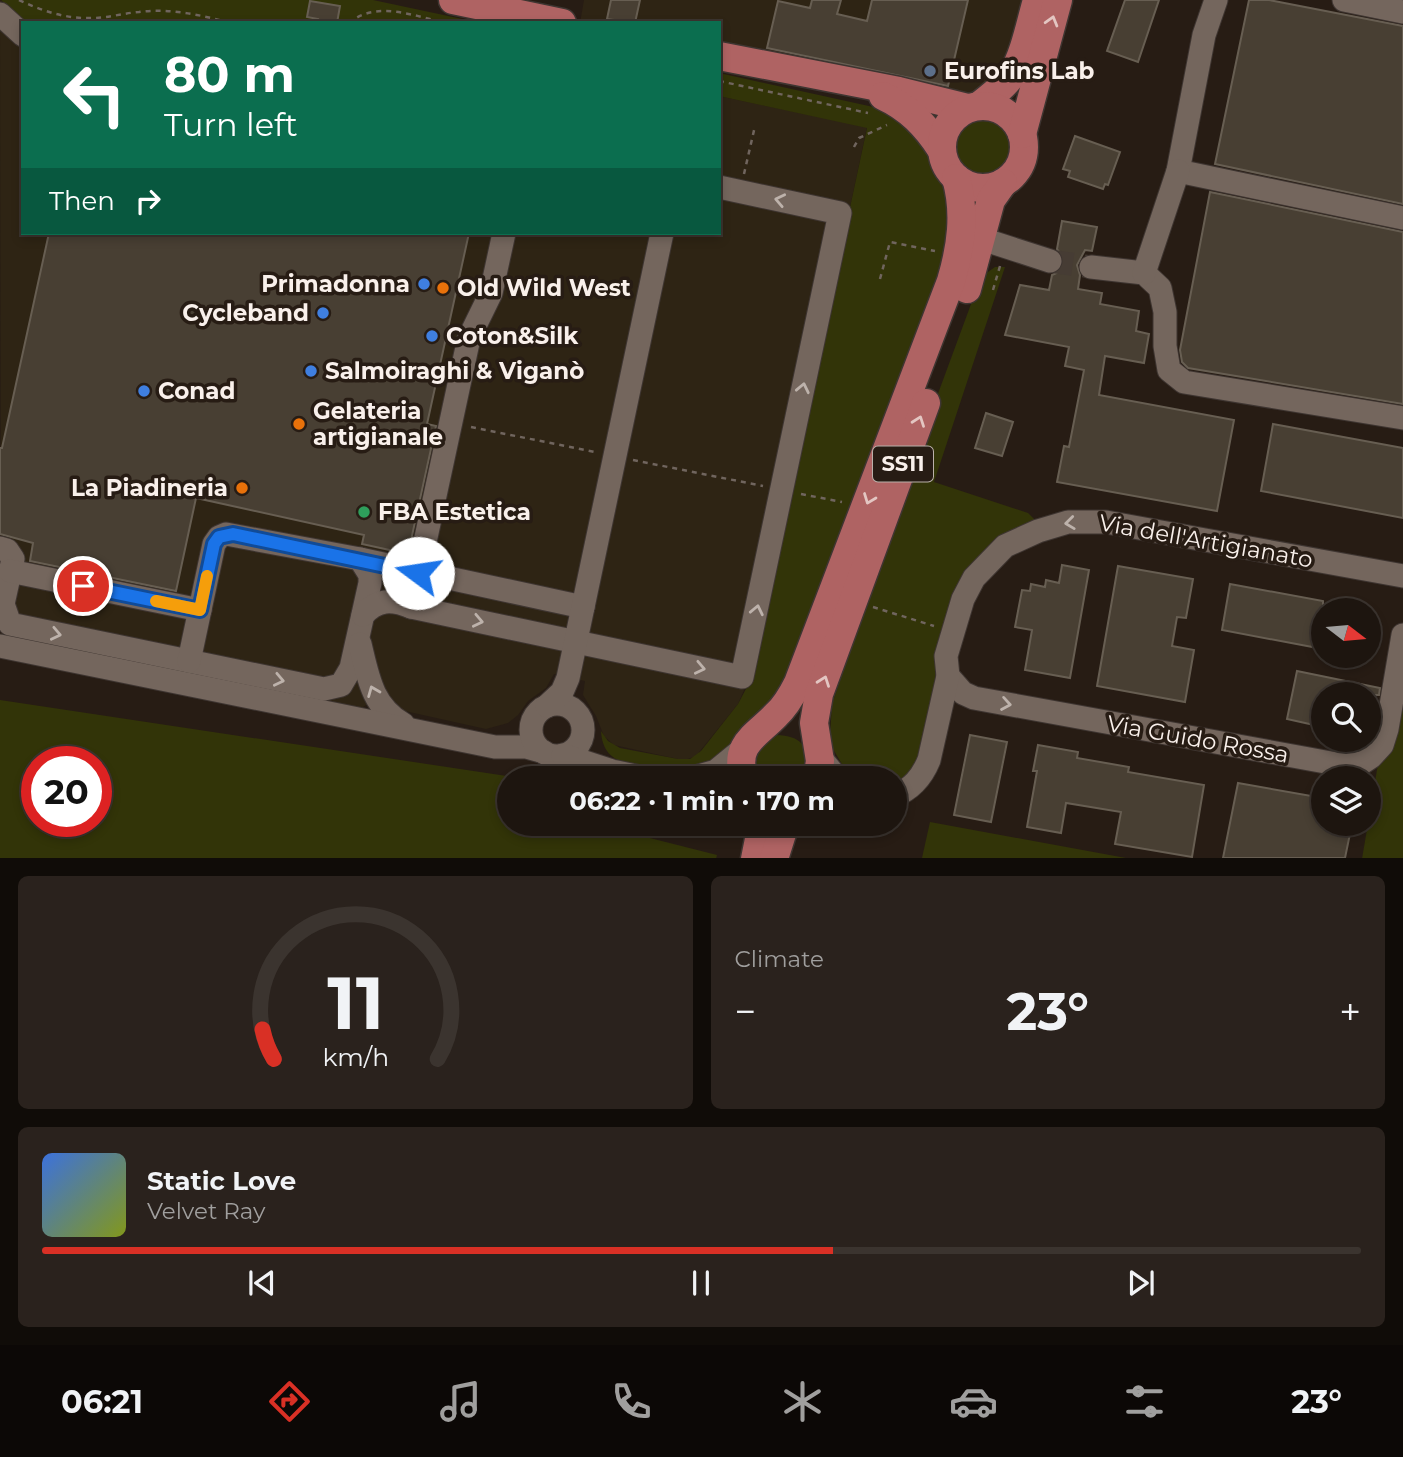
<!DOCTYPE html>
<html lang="en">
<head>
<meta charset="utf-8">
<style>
  :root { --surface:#1d150f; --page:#2a221d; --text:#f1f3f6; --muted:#a09f9e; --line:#3b342f; --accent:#d93025 }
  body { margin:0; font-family:Montserrat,sans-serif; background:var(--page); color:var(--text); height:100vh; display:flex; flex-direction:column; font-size:26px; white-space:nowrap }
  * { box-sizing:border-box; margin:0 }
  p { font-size:23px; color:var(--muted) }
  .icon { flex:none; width:38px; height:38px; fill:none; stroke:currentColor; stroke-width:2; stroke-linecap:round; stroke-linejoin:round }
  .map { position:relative; height:858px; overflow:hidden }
  .side { display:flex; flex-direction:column; gap:18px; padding:18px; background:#100c08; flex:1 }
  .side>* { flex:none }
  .guide { position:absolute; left:21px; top:21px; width:700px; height:214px; border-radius:0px; box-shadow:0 4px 10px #0003,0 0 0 2px var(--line); background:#0b6e4f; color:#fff; overflow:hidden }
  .needle { width:46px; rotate:106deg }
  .controls { position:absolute; left:1311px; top:598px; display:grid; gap:14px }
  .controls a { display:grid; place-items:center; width:70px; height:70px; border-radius:50%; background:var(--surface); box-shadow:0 4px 10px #0003,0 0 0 2px var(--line); font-size:35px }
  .speed { position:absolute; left:21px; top:746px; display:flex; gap:14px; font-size:35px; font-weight:700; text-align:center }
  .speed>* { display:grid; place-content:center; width:91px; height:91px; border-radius:50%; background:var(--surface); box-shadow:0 4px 10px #0003,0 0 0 2px var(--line); line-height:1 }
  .speed .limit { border:10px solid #d22; background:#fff; color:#111 }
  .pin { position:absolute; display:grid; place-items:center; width:60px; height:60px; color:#fff; margin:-30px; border:4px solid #fff; border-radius:50%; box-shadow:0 2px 7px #0007 }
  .me { position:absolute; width:77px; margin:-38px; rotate:284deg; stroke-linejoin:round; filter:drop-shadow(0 0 5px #0008) }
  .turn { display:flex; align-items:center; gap:24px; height:147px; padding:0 28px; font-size:32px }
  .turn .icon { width:91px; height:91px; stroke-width:2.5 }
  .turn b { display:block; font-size:49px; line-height:60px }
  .then { display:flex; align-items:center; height:66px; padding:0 28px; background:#0003; gap:14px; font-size:26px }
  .big { font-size:52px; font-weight:700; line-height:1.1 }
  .side .widget { flex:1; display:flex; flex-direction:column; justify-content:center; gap:10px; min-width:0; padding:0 24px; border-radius:10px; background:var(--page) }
  .side .dial { align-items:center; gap:0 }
  .dial svg { height:182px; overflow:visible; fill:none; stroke:var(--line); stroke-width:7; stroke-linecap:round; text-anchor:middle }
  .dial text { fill:var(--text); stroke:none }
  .song { display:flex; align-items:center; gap:21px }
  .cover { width:84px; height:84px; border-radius:10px; background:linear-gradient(135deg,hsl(220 70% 55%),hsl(70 70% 35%)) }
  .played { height:7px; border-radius:4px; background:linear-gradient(90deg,var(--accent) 60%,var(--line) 60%) }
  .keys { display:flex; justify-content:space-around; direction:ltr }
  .heat { display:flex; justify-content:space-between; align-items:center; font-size:38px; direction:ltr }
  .side .tiles { flex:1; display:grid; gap:18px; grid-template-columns:1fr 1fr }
  .widget:last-child { grid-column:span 2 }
  .trip { position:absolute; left:497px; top:766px; width:410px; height:70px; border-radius:35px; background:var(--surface); box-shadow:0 4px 10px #0003,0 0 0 2px var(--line); font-weight:700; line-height:70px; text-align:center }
  .tabs { display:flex; height:112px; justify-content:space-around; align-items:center; background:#0c0806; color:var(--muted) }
  .tabs .icon { width:49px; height:49px }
  .tabs .selected { color:var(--accent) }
  .tabs b { font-size:32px; color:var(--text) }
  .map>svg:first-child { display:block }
  .commercial { fill:#2e2414 }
  .green { fill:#323408; fill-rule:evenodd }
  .building { fill:#483f33; stroke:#675e52; stroke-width:2 }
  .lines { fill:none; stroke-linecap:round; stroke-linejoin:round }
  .minor-tunnel { stroke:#463c34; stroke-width:23; stroke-dasharray:23 11; stroke-linecap:butt }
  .minor-casing { stroke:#3e3531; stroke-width:25 }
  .major-casing { stroke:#3e3531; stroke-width:31 }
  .path { stroke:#70655e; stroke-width:2.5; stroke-dasharray:5 5; stroke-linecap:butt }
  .minor { stroke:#74665d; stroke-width:23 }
  .major { stroke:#af6363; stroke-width:28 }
  .oneway { stroke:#e3c6c2 }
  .oneway2 { stroke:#bdb2ab }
  .route-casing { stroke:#114b97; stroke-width:18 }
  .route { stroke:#1a73e8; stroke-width:12 }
  .slow { stroke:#f59e0b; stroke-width:12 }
  .service-dot { fill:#5c6f8a; stroke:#271c14; stroke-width:2.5 }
  .shop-dot { fill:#3f7fe0; stroke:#271c14; stroke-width:2.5 }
  .food-dot { fill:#e8710a; stroke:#271c14; stroke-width:2.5 }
  .leisure-dot { fill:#2e9e5b; stroke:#271c14; stroke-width:2.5 }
  .labels { text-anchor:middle; stroke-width:7; stroke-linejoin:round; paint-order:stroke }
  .shield { fill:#271c14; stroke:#bab0aa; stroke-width:2 }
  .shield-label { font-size:21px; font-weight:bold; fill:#f9f0eb }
  .poi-label { font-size:23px; font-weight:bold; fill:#f9f0eb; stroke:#271c14; text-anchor:start }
  .street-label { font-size:23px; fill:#f9f0eb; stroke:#271c14 }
</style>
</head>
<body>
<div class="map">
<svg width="1403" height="859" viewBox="0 0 1403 859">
  <rect width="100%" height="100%" fill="#271c14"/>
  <g class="commercial">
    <polygon points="0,0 23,23 23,233 719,233 719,96 867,127 751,674 738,704 696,756 685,760 678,759 614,745 604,736 596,716 583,695 585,681 554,674 546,688 528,701 518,715 508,723 486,729 369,703 360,709 1,635"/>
    <polygon points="584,0 1030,0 1005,70 964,100 719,48 719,23 580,23"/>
  </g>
  <g class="green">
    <polygon points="1,0 373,0 481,23 25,23"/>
    <path d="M719 73 887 110 928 148 935 173 949 199 952 244 788 686C779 695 771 707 762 714 756 719 748 721 743 726 736 732 733 741 727 748 702 775 663 772 630 764 611 760 602 750 601 731L608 741 620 748 678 759H690L701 751 738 704 748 685 867 128 719 96Z"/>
    <circle cx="982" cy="147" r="28"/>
    <polygon points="995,267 1005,267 934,482 1028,513 1036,521 946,624 918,763 910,774 894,783 894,779 857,779 846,771 833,749 830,736 832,704 869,596 884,540 981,277"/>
    <path d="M0 700 527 779H509V824H640L638 835 717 855 716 859 0 858ZM96 761V821H37V761Z"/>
    <polygon points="1403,702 1403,858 1362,859 1378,764"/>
    <path d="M776 735C809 736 808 753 807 779H756L755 752 767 738Z"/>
    <polygon points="930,822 1126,858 922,858"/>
  </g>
  <g class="building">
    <polygon points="611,0 640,0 635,23 607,19"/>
    <polygon points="812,0 841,0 837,14 867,21 872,0 968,0 948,86 767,48 778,1 810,8"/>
    <polygon points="1125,0 1159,0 1138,62 1107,51"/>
    <polygon points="1249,0 1269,0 1403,26 1403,204 1215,164"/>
    <polygon points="310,1 340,6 337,23 317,23 318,19 307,17"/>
    <polygon points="1075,136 1120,152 1108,185 1105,184 1103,189 1068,177 1070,171 1063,169"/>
    <polygon points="1210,192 1403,232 1403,404 1188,368 1182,362 1180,350"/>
    <polygon points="1062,221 1097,227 1092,251 1085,250 1077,265 1080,275 1078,289 1102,293 1100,304 1139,311 1136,331 1149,334 1144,363 1105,356 1099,395 1234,420 1217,511 1057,482 1064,446 1069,447 1084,370 1065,366 1069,347 1005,335 1020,285 1049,290 1052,275 1059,272 1063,266 1063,257 1057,249"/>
    <polygon points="49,233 469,233 427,424 436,426 408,554 362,544 364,535 196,498 176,591 30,561 33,543 0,534 0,448 2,448"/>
    <polygon points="986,413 1013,422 1002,456 975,448"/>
    <polygon points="1273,424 1403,448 1403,518 1261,491"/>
    <polygon points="1062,565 1089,570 1070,678 1025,670 1032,630 1015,627 1022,590 1030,591 1031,584 1045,587 1046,580 1059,583"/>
    <polygon points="1118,566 1193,579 1186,618 1177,617 1172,646 1194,650 1185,702 1097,686"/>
    <polygon points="1230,584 1323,601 1323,649 1222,630"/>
    <polygon points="1297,671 1380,688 1379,695 1323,695 1323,727 1287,719"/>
    <polygon points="970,735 1007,742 991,822 954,815"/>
    <polygon points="1038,745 1078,752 1077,758 1129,767 1128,772 1204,785 1192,857 1115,844 1121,812 1066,803 1061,833 1027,827 1037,771 1033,771"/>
    <polygon points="1238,783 1323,798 1323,824 1352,824 1345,858 1223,858"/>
  </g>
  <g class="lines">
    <polyline class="minor-tunnel" points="1050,261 1091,267"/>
    <g class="minor-casing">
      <g id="minor">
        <polyline points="1216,0 1204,35 1178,171 1403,218"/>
        <polyline points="1344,0 1403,12"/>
        <polyline points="0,14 23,35"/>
        <polyline points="982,239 1050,261"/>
        <polyline points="1091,267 1144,273 1160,288 1165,312 1165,346 1169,370 1184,382 1403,418"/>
        <polyline points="1144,273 1178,171"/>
        <polyline points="0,548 7,550 13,559 3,604 10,624 324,689 341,685 351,668 370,583 370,575 360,559"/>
        <polyline points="10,571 200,610"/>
        <polyline points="411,607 469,338 491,293 504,233"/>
        <path d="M363 615C377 599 392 599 411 607L742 677 840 213 719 187"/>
        <path d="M360 644C368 677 372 706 403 724"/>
        <polyline points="0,646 495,747 526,747 544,752"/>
        <polyline points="189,661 214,544 219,537 226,534 360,559 583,607"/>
        <polyline points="948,676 963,693 974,698 1331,763 1345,765 1362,763 1371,757 1382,745 1387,729 1403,635"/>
        <circle cx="557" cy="730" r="26"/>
        <polyline points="547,706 562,692 568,678 662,233"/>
        <polyline points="563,755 612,771 650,779"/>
        <polyline points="819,756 838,779"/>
        <polyline points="688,779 716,771 744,748"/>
        <path d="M894 796C912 789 922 777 929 760L948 676 946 656 963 599 974 578 1005 546 1038 531 1068 522H1106L1403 576"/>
      </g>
    </g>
    <g class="major-casing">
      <g id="major">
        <polyline points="453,0 562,23"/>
        <polyline points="719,56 899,91 968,108"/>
        <path d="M883 96C909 108 926 126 941 149"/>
        <path d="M980 105C991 96 1004 87 1012 75 1025 53 1030 24 1037 0"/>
        <circle cx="983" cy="147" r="41"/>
        <polyline points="1022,134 1058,0"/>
        <polyline points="967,289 991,200 1003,183"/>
        <path d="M744 779C733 744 756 736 776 715 786 706 792 695 798 683L951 281C961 247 966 213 956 178"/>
        <polyline points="817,779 820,761 814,723 819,694 926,403"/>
        <polyline points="755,859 762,824"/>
        <polyline points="774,859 785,824"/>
      </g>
    </g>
    <g class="path">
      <path d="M19 0C42 11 66 19 92 18 108 18 124 13 139 12 169 8 202 15 230 23"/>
      <path d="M349 23C376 0 414 16 446 23"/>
      <polyline points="719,81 868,113"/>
      <polyline points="854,147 859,138 887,125"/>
      <polyline points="744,174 755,126"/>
      <polyline points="880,279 890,242 935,251"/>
      <polyline points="993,290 1000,266"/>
      <polyline points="471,427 595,452"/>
      <polyline points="633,460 763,486"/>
      <polyline points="801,494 842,502"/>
      <polyline points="873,607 934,626"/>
    </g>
    <use href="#minor" class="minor"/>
    <use href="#major" class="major"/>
  </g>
  <defs><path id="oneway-chevron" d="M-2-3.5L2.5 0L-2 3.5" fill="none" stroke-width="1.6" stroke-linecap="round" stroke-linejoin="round" transform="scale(1.75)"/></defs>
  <g class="oneway">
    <use href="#oneway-chevron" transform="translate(1052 21) rotate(-74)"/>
    <use href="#oneway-chevron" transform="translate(919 421) rotate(-70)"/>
    <use href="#oneway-chevron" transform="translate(869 499) rotate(111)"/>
    <use href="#oneway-chevron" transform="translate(824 681) rotate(-70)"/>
  </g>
  <g class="oneway2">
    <use href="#oneway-chevron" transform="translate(780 200) rotate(-168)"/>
    <use href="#oneway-chevron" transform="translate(803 388) rotate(-78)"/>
    <use href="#oneway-chevron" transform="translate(1070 523) rotate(173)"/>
    <use href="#oneway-chevron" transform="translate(757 610) rotate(-78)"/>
    <use href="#oneway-chevron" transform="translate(478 621) rotate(12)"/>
    <use href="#oneway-chevron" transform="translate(56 634) rotate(12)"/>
    <use href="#oneway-chevron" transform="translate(700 668) rotate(12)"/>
    <use href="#oneway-chevron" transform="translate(279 680) rotate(12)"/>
    <use href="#oneway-chevron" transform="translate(373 691) rotate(-112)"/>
    <use href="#oneway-chevron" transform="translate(1006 704) rotate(10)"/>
  </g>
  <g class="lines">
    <g class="route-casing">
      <polyline id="route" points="83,586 200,610 214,544 219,537 233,534 418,573"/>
    </g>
    <use href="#route" class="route"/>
    <polyline class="slow" points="156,601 200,610 207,576"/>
  </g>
  <circle class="service-dot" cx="930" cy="71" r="7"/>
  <g class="shop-dot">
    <circle cx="424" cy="284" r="7"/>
    <circle cx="323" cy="313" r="7"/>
    <circle cx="432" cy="336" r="7"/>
    <circle cx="311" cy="371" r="7"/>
    <circle cx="144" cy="391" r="7"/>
  </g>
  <g class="food-dot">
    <circle cx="443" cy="288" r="7"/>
    <circle cx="299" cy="424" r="7"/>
    <circle cx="242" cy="488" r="7"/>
  </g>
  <circle class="leisure-dot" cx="364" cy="512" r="7"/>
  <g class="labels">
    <rect class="shield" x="873" y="446.5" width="60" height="35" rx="5"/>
    <g class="shield-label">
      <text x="903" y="471">SS11</text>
    </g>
    <g class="poi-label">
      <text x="944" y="79">Eurofins Lab</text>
      <text x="410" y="292" text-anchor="end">Primadonna</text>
      <text x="457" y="296">Old Wild West</text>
      <text x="309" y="321" text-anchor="end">Cycleband</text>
      <text x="446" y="344">Coton&amp;Silk</text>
      <text x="325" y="379">Salmoiraghi &amp; Viganò</text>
      <text x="158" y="399">Conad</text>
      <text x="313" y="419">Gelateria<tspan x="313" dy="26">artigianale</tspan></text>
      <text x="228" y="496" text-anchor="end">La Piadineria</text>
      <text x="378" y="520">FBA Estetica</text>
    </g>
    <g class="street-label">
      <text transform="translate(1206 541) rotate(10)" y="8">Via dell'Artigianato</text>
      <text transform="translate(1198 739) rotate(10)" y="8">Via Guido Rossa</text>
    </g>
  </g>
</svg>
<div class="controls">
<a><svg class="needle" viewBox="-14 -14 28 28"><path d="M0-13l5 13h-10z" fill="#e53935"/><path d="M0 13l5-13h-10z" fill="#a09f9e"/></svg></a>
<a><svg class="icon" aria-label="search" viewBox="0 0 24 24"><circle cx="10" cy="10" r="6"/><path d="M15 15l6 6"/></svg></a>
<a><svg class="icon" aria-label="layers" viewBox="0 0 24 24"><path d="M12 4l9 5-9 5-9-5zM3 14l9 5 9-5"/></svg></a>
</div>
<div class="speed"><div class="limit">20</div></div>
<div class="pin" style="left:83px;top:586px;background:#d93025"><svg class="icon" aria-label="arrive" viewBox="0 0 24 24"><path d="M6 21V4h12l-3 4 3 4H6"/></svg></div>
<svg class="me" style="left:418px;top:573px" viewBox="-20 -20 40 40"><circle r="19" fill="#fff"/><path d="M0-13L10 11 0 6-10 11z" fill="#1a73e8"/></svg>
<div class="trip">06:22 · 1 min · 170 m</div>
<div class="guide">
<div class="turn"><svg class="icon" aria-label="left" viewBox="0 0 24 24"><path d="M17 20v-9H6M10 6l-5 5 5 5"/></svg><div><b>80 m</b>Turn left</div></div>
<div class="then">Then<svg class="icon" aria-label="right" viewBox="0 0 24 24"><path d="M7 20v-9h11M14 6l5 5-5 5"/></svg></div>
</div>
</div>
<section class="side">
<div class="tiles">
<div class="widget dial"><svg viewBox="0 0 100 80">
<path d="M14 69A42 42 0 1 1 86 69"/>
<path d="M14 69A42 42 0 0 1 9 56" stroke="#d93025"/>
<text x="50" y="56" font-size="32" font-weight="700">11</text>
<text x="50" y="72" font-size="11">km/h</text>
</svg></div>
<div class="widget"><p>Climate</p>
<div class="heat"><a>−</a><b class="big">23°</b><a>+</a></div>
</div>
<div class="widget">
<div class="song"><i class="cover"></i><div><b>Static Love</b><p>Velvet Ray</p></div></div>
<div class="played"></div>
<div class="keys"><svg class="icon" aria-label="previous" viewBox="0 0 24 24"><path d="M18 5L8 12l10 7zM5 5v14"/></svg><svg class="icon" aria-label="pause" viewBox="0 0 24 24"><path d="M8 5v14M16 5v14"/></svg><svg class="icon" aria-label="next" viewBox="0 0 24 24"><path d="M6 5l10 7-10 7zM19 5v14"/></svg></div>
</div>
</div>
</section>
<nav class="tabs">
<b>06:21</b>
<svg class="icon selected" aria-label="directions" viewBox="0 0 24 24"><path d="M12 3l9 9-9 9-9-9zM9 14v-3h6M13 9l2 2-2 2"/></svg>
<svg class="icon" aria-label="music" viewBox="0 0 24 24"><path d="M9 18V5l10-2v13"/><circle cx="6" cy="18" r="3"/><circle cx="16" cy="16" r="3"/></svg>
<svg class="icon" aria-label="phone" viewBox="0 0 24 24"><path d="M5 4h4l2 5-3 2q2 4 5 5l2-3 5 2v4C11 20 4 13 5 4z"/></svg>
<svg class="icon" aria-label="climate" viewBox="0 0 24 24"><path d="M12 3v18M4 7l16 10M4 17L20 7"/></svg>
<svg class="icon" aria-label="car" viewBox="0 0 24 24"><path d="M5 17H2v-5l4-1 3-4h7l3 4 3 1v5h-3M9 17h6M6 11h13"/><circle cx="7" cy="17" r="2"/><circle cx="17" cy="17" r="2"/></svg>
<svg class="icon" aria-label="filters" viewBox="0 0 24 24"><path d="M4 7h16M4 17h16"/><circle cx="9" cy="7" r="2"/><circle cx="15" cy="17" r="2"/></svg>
<b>23°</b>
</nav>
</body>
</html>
